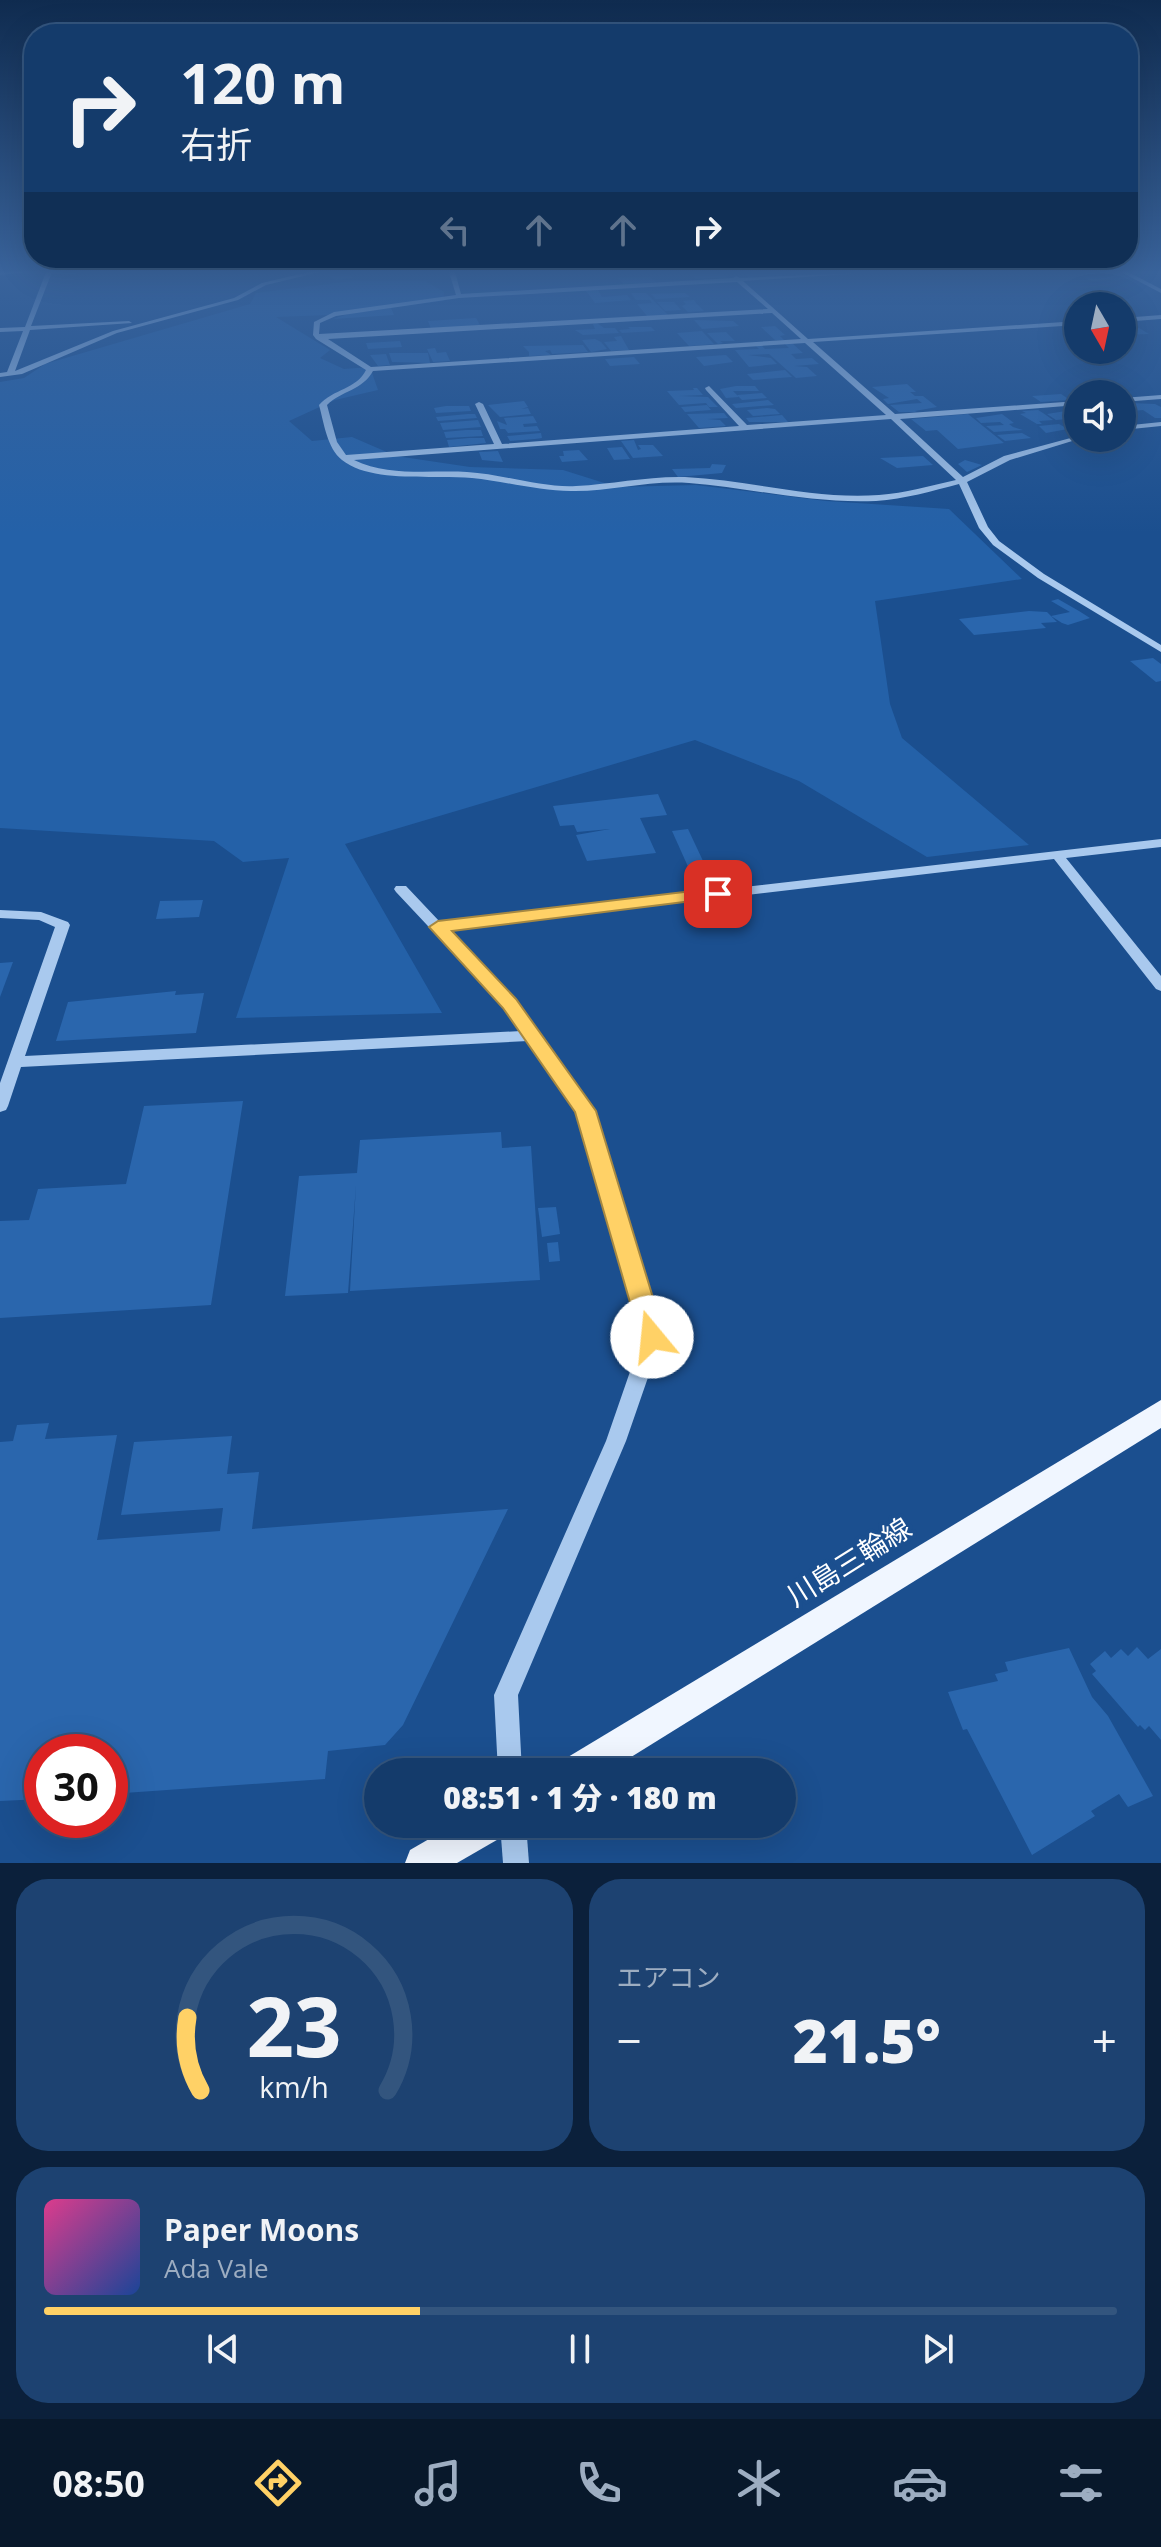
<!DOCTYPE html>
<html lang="ja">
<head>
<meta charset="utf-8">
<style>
  :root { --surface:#143b6b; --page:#1d4271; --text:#f1f3f6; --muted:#9dadc1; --line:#33557e; --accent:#ffd166 }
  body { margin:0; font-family:"Open Sans","Noto Sans JP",sans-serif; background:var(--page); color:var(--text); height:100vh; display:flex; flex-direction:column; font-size:30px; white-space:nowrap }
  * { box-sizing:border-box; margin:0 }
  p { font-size:26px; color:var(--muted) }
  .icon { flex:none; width:44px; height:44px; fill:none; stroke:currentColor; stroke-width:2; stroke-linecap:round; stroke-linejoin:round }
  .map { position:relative; height:1863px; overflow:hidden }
  .drawer { display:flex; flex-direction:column; gap:16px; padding:16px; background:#0b203b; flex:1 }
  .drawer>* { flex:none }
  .guide { position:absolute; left:24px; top:24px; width:1114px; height:244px; border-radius:32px; box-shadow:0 8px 32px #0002,0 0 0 2px var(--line); background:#143b6b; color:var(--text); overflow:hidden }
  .needle { width:52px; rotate:171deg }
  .buttons { position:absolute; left:1064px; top:292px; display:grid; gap:16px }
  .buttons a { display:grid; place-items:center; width:72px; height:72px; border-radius:50%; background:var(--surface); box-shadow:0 8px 32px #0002,0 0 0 2px var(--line); font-size:40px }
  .speed { position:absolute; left:24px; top:1734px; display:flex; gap:16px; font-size:40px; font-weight:700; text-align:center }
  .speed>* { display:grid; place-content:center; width:104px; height:104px; border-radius:50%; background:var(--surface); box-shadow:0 8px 32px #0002,0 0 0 2px var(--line); line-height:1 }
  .speed .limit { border:12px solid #d22; background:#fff; color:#111 }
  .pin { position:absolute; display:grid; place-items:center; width:68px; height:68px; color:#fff; margin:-34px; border-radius:16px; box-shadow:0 4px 12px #0006 }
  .me { position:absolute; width:88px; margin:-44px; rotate:343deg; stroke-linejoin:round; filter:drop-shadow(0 0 6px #0008) }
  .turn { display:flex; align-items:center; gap:28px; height:168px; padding:0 24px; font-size:36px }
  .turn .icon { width:104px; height:104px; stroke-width:2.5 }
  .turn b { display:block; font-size:56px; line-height:68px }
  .lanes { display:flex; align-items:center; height:76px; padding:0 24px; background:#0003; justify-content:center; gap:40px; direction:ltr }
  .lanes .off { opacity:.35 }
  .big { font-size:60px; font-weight:800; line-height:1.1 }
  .drawer .card { flex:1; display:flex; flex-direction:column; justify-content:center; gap:12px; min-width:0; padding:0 28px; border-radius:32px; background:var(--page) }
  .drawer .dial { align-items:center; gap:0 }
  .dial svg { height:208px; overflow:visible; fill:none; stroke:var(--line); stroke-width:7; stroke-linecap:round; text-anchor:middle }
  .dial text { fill:var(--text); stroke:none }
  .song { display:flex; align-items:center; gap:24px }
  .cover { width:96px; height:96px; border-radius:12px; background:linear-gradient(135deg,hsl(330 70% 55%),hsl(220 70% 35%)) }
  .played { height:8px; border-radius:4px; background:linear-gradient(90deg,var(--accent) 35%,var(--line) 35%) }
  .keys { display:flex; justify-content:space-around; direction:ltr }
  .heat { display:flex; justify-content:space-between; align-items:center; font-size:44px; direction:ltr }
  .drawer .tiles { flex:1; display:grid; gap:16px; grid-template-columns:1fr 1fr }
  .card:last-child { grid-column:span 2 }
  .trip { position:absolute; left:364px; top:1758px; width:432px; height:80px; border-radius:40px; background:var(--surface); box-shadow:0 8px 32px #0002,0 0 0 2px var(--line); font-weight:800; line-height:80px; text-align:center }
  .menu { display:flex; height:128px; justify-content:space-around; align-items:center; background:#08182b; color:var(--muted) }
  .menu .icon { width:56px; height:56px }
  .menu .on { color:var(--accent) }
  .menu b { font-size:36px; color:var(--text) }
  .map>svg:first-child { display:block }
  .green { fill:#2461a8 }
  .building { fill:#2a66ad }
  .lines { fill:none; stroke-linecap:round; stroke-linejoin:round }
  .minor { fill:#a9c9ee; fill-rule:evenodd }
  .major { fill:#f0f6ff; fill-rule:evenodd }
  .route { fill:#ffd166; stroke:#a68842; stroke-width:2 }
  .labels { text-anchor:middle; stroke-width:8; stroke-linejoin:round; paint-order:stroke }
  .near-street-label { font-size:28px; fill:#fff; stroke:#1b4f8f }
</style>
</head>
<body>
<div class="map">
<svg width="1161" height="1863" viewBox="0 0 1161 1863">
  <rect width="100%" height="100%" fill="#1b4f8f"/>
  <polygon class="green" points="353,281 425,281 444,292 443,301 329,315 276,317 330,350 320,358 344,369 370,367 378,390 335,400 289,421 312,441 352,437 396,456 470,467 563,470 617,487 696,485 826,501 949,509 1022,579 875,601 890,704 902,738 1029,845 927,857 799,781 695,740 345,844 442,1013 236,1018 289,858 243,862 214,841 0,828 0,382 24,378 45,364 250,304 256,293"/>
  <g class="building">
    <polygon points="345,272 353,278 335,280 326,274"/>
    <polygon points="704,272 722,273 727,277 696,279 690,273"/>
    <polygon points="790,272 790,274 748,277 743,273"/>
    <polygon points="1120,273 1130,279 1092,281 1080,275"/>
    <polygon points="650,277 656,282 624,284 618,278"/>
    <polygon points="598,290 602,297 627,295 631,300 595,303 586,291"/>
    <polygon points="631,293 646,293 668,315 648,317 637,304 652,303 650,300 636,300"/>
    <polygon points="685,293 690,297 656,299 651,294"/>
    <polygon points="694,300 696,303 704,311 688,312 682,306 686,304 683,301"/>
    <polygon points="657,302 674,302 681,310 665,311"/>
    <polygon points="391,308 394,315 333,319 351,313"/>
    <polygon points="476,318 480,325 431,329 428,321"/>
    <polygon points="694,320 733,321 739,326 702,329"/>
    <polygon points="597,323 604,328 615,328 619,333 583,335 575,330 595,329 593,324"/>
    <polygon points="775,326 785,335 780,336 784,340 775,340 761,327"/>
    <polygon points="628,327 651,327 655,331 622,333 619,330 630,329"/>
    <polygon points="1133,327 1139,328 1149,334 1122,335 1122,332 1138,331 1122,331 1122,328"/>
    <polygon points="702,331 714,344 689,346 677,333"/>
    <polygon points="726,332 735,341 720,341 723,343 718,344 707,333"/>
    <polygon points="621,336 629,350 611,351 604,342 617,341 614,337"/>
    <polygon points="595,339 601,342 607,349 591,352 582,340"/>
    <polygon points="400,341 402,347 368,349 366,343"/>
    <polygon points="785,344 793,344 803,353 791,354 796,359 812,358 819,364 794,366 807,367 817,376 796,378 769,354 748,355 771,358 777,364 749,367 735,350 759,349 756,346 761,345 765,349 789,348"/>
    <polygon points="583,345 588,352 552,354 550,350 545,351 551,355 529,356 529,352 523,346"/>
    <polygon points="435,348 437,353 446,352 450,361 433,362 427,349"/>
    <polygon points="389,353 428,353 430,363 392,362"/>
    <polygon points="386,354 390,365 378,366 370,355"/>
    <polygon points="726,355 733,362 704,366 696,357"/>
    <polygon points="634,357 640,364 610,366 605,359"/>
    <polygon points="785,370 792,377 753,380 747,374"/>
    <polygon points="907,384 916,392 910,392 915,396 923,396 937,407 915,411 917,412 899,412 890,405 922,403 917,399 888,404 883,399 889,398 872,387"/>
    <polygon points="736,386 755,386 759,391 733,391 739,397 726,398 720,389"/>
    <polygon points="693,388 697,388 703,395 679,396 708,397 718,407 709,407 706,403 679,405 667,391 694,390"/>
    <polygon points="762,393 767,398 742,400 737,395"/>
    <polygon points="1061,394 1070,400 1041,402 1032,396"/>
    <polygon points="768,400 774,405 736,408 732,404"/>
    <polygon points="524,401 528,407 521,409 528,408 531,414 500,417 488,405"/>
    <polygon points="1130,403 1155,404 1161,407 1161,418 1155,418 1143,410 1122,412 1122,404"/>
    <polygon points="707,405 711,410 685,412 681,407"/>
    <polygon points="446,406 469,406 471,411 436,413 434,408"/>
    <polygon points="767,408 775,409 780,414 753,416 747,410"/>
    <polygon points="1078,409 1078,416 1073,416 1076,418 1056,420 1047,414"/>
    <polygon points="1038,410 1043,413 1053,420 1039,421 1042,424 1037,424 1020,414 1026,413 1022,411"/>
    <polygon points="724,413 728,418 707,419 720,420 726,426 699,428 687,414"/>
    <polygon points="468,414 475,414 477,418 438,421 436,417"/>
    <polygon points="968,414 1004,443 958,449 937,430 926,431 911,419"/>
    <polygon points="1002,414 1014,423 1009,424 1013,427 1023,430 994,432 986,426 1004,425 1000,422 981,423 976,418"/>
    <polygon points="782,415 788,422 749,422 746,418"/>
    <polygon points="533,416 537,423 523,424 524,427 537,426 540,431 508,433 505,429 500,429 497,421 507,425 504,418"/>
    <polygon points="478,420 481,427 443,430 440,423"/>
    <polygon points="1059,424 1068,429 1046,433 1039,426"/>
    <polygon points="466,430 481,430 483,436 446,438 444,432"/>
    <polygon points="541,433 542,438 535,439 510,441 507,436"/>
    <polygon points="1022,433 1031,438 1005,441 997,435"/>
    <polygon points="469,438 484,438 486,443 449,447 447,440"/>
    <polygon points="634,440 638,450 641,449 638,445 653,445 663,456 633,458 621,441"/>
    <polygon points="622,447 630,459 614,460 607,448"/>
    <polygon points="579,450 588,460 562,462 559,456 564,456 563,451"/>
    <polygon points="498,451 503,462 482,460 479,452"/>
    <polygon points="923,456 933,465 897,468 880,458"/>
    <polygon points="965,460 982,465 967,472 958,464"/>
    <polygon points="712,464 726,465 722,473 678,477 672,469 710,468"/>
    <polygon points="1058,599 1079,611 1090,618 1068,625 1062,623 1051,616 1070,612 1051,601"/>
    <polygon points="1029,611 1047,612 1057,622 1041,623 1046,628 974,635 959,619"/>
    <polygon points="1153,658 1161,664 1161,681 1156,682 1130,661"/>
    <polygon points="658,794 667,815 640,818 656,853 587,861 576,835 610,829 577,832 574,825 560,826 553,806"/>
    <polygon points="688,829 711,878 694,880 672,831"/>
    <polygon points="203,900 199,917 156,919 160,901"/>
    <polygon points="13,962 0,997 0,963"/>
    <polygon points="176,991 175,995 204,993 196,1033 56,1041 68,1002"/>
    <polygon points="243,1101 211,1305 0,1318 0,1221 29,1220 38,1189 126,1184 144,1106"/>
    <polygon points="501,1132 502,1148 531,1146 540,1280 350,1291 356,1185 348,1293 285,1296 299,1176 357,1173 360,1140"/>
    <polygon points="556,1207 560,1234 542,1237 538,1208"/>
    <polygon points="558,1242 560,1261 549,1262 547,1243"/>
    <polygon points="49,1423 45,1439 117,1435 97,1540 220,1531 223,1508 121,1515 134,1442 232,1436 227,1474 259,1472 252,1529 508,1509 403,1725 385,1745 328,1751 325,1779 110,1794 110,1752 42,1752 42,1799 0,1801 0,1442 13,1441 17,1425"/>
    <polygon points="1137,1647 1148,1659 1161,1649 1161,1740 1149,1726 1145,1730 1140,1725 1138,1727 1092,1674 1096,1671 1090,1664 1105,1651 1111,1658 1121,1649 1128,1656"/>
    <polygon points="1069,1648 1092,1697 1108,1716 1153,1796 1128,1807 1119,1794 1091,1811 1095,1816 1032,1855 967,1729 963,1730 948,1692 998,1681 995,1674 1008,1671 1005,1662"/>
  </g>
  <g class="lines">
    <g class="minor">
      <polygon points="0,272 29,272 0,275"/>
      <polygon points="46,272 52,272 31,326 129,321 132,323 30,330 15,371 113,331 234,298 262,283 309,272 320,272 266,285 238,300 117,333 22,374 0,377 0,373 7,372 23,331 0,332 0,328 25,327"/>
      <path d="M449 272H455L461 294 733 278 736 276 740 278 879 272 743 281 808 339 1078 321V325L813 342 895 414 1078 401V405L900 419 963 477 1004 456 1078 436V438H1082L1010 460 967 482 988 527 999 541 1044 574 1161 645V652L1038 578 993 545 979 528 959 484C932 491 905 499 876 501 814 504 751 488 689 483 650 480 613 491 575 491 543 492 504 481 472 478 436 474 372 484 342 460 327 448 324 423 319 405 333 389 357 389 366 370L316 339 313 335 314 322 334 312 456 295ZM737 282 768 309 319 334 320 323 336 316 459 298ZM772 313 801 339 371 367 328 339ZM805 343 886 415 747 425 709 386 705 388 706 390 739 426 502 444 483 404 479 402 475 404 494 444 346 455 337 442 327 405C341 391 363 390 373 371ZM891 419 956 480C930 486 905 493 879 495 814 500 749 480 685 477 648 476 613 484 576 486 543 488 502 474 467 472 430 470 389 477 354 460Z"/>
      <polygon points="1121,272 1128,272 1161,289 1161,293"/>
      <polygon points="1161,315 1161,319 1122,322 1122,318"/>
      <polygon points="1161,395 1161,399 1122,402 1122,398"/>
      <polygon points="1161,422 1161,426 1122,430 1122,426"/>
      <polygon points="1161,839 1161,847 1066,858 1161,976 1161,991 1156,989 1054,859 448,930 514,1001 593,1111 662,1337 626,1441 518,1695 522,1772 498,1772 494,1695 606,1441 642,1337 577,1112 528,1041 21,1067 8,1106 6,1110 0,1112 0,1083 55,927 39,920 0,918 0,910 41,912 68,922 70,925 25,1056 521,1031 504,1007 396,892 394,889 396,886 406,886 440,922"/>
      <polygon points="500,1824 526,1824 529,1863 503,1863"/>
    </g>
    <g class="major">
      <polygon points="1161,1400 1161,1428 607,1772 558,1772 563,1760"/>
      <polygon points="455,1824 507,1824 502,1837 457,1863 405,1863 410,1850"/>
    </g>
  </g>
  <linearGradient id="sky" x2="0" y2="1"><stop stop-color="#0f2b4f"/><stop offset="0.51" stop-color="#39639b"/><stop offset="1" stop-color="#39639b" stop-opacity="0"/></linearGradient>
  <rect width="1161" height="533" fill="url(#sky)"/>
  <polygon class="route" points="718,888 727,894 724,897 452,931 516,999 596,1111 665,1337 661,1344 652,1347 644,1344 640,1337 575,1112 503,1008 429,927 438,921"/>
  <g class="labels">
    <g class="near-street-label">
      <text transform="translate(849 1562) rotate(-32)" y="10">川島三輪線</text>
    </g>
  </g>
</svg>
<div class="buttons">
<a><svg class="needle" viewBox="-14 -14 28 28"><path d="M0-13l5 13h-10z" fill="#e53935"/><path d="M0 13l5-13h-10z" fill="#9dadc1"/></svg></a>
<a><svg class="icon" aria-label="sound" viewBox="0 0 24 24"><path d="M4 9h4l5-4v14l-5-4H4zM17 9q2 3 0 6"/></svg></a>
</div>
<div class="speed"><div class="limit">30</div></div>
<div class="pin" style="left:718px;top:894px;background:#d93025"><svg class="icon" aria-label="arrive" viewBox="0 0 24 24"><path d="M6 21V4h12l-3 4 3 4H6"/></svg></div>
<svg class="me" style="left:652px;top:1337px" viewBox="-20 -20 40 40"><circle r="19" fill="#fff"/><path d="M0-13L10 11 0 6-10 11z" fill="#ffd166"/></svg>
<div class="trip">08:51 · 1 分 · 180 m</div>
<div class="guide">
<div class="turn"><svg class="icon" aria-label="right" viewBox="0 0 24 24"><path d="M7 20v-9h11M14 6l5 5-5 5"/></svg><div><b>120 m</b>右折</div></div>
<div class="lanes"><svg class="icon off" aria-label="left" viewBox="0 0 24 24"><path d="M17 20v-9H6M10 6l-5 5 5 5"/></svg><svg class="icon off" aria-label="ahead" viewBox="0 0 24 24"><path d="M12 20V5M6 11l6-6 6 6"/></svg><svg class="icon off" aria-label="ahead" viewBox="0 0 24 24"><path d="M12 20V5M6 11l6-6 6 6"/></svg><svg class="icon" aria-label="right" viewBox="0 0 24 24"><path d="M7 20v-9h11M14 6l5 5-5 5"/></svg></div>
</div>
</div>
<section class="drawer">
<div class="tiles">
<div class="card dial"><svg viewBox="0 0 100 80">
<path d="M14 69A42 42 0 1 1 86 69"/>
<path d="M14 69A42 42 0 0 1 9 41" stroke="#ffd166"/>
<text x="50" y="56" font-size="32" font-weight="700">23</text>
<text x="50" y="72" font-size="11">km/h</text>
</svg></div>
<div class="card"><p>エアコン</p>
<div class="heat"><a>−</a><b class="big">21.5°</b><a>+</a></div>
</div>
<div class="card">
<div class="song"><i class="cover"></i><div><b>Paper Moons</b><p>Ada Vale</p></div></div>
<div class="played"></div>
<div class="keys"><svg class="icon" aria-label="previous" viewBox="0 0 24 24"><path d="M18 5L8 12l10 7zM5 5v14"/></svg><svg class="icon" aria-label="pause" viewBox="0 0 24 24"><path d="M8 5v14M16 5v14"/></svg><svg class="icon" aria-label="next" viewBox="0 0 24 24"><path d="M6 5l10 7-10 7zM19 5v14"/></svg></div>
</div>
</div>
</section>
<nav class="menu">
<b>08:50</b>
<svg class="icon on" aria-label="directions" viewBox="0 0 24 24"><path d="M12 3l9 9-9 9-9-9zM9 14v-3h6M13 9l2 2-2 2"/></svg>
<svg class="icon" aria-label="music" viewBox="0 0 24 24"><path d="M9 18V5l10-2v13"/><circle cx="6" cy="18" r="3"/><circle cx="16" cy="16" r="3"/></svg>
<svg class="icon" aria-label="phone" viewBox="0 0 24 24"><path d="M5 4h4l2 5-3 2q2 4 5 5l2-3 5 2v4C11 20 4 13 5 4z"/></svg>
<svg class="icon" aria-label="climate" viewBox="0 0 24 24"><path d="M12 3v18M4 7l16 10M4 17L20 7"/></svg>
<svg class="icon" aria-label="car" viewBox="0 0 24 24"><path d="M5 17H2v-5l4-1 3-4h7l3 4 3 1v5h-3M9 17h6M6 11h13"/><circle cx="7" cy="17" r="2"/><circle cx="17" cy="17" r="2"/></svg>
<svg class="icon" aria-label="filters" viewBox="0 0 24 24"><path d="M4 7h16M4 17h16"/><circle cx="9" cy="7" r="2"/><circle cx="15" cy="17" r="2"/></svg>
</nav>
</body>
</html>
